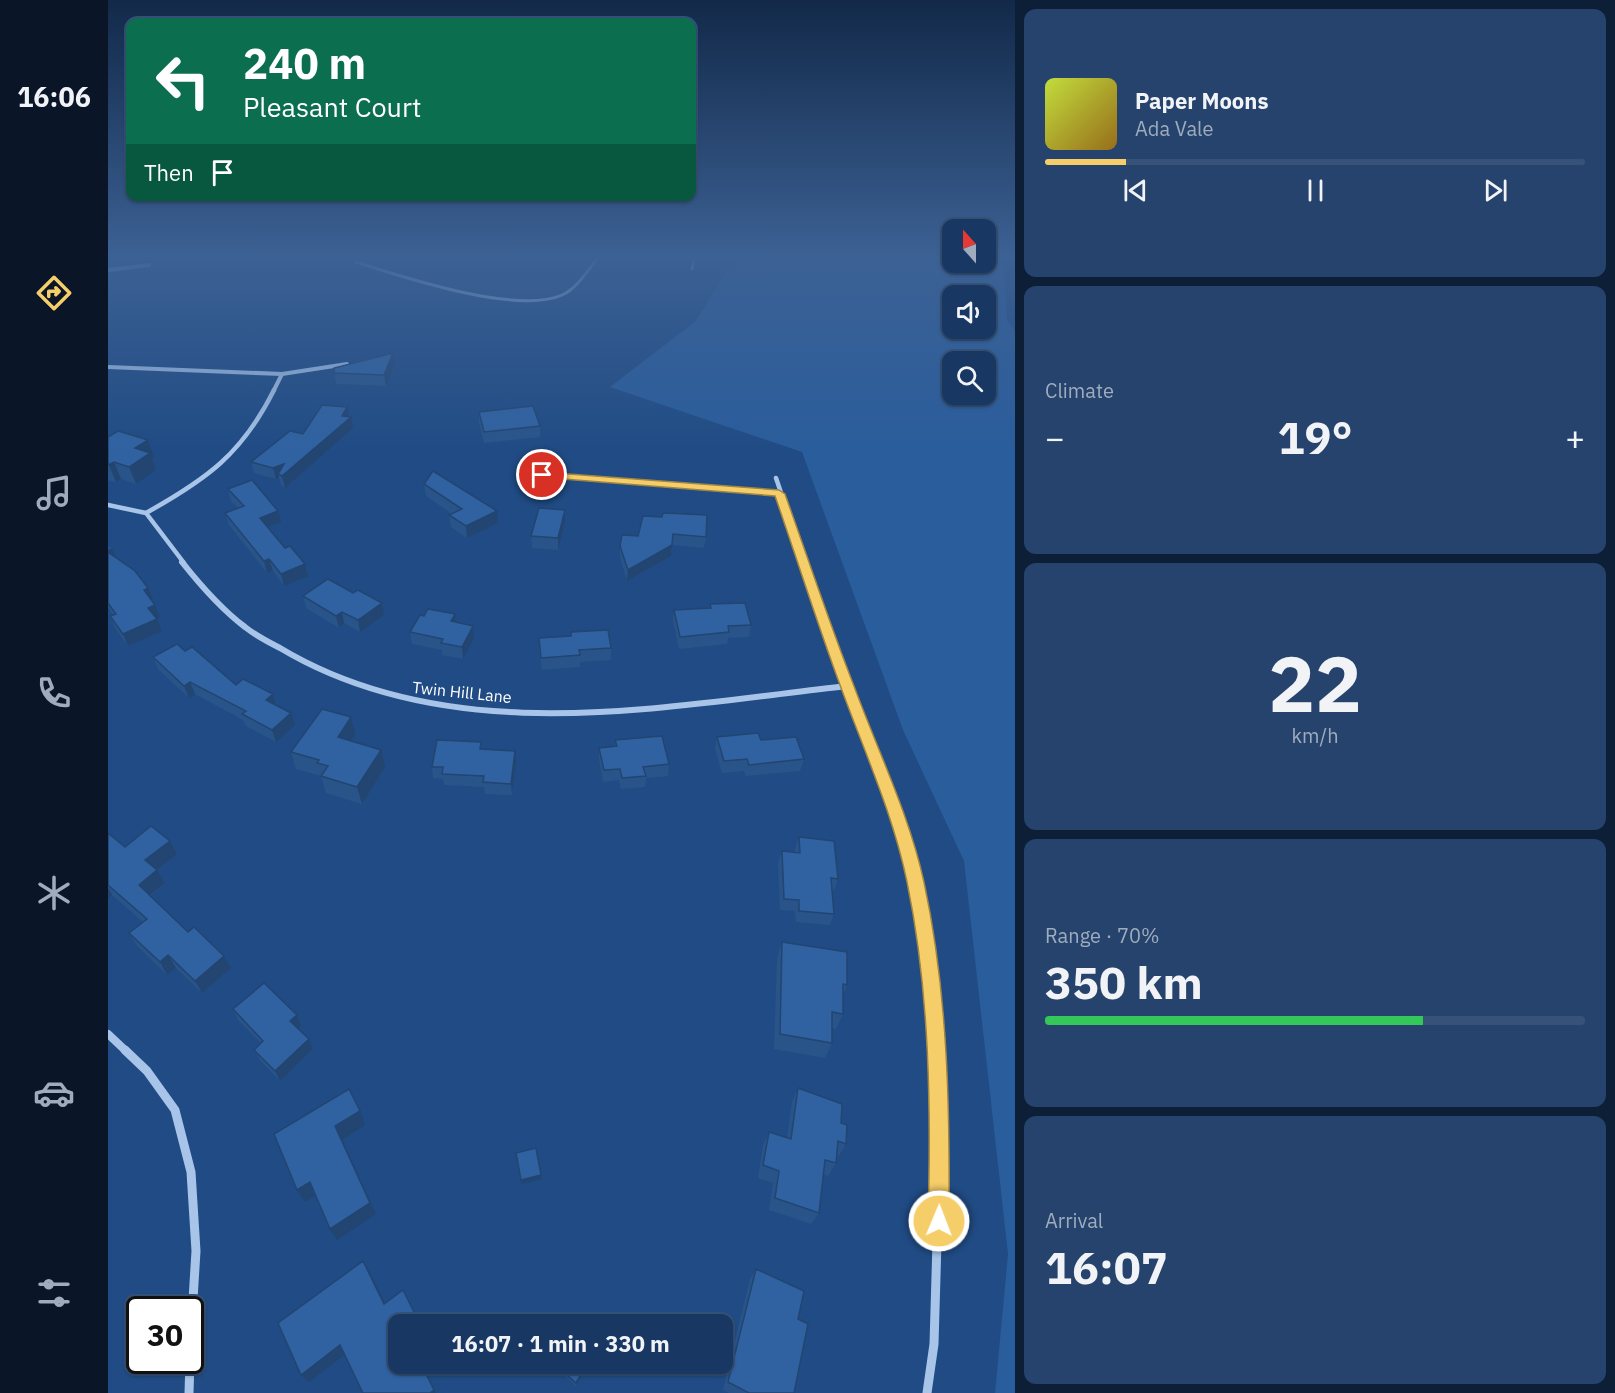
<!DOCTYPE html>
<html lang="en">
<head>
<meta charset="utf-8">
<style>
  :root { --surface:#183863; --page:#25436c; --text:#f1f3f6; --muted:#9facbe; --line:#365278; --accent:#f6ce69 }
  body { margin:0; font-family:"IBM Plex Sans",sans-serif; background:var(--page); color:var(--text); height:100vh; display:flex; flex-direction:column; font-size:22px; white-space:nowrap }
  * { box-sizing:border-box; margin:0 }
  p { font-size:20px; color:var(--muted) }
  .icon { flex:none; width:33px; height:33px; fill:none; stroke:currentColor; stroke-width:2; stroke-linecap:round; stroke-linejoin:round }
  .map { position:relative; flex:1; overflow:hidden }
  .sheet { display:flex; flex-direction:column; gap:9px; padding:9px; background:#0d1f36; width:600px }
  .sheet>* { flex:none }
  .banner { position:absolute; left:18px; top:18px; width:570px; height:183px; border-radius:12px; box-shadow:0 2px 4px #0004,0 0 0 2px var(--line); background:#0b6e4f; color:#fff; overflow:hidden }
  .needle { width:39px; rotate:339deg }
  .fabs { position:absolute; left:834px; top:219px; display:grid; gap:12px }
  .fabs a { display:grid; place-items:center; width:54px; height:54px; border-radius:12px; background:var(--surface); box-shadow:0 2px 4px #0004,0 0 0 2px var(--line); font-size:30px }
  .speed { position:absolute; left:18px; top:1296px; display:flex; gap:12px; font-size:30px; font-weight:700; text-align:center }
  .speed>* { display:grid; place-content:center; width:78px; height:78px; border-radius:50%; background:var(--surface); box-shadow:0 2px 4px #0004,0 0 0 2px var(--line); line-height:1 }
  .speed .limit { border:3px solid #111; border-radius:9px; background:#fff; color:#111 }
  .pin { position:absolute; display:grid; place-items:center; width:51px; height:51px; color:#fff; margin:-26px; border:3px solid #fff; border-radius:50%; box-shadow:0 2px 6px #0007 }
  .me { position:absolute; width:66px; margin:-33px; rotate:1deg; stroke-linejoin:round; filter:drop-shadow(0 0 4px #0008) }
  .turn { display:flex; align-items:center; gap:21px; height:126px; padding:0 18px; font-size:27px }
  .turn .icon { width:78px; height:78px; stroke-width:2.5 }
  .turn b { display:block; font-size:42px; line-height:51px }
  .then { display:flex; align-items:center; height:57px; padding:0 18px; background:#0003; gap:12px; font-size:22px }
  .big { font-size:45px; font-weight:700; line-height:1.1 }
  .sheet .card { flex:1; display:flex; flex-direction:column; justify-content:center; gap:9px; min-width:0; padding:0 21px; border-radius:12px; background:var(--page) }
  .sheet .dial { align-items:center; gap:0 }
  .dial b { font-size:78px; line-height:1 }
  .song { display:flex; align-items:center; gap:18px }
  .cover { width:72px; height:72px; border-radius:9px; background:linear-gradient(135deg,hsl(70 70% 55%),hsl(40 70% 35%)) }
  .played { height:6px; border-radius:3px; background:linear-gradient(90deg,var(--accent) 15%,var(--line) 15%) }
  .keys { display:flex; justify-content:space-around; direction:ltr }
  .heat { display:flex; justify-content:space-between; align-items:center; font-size:33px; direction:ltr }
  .charge { height:9px; border-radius:4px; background:linear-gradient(90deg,#34c759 70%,var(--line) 0) }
  .trip { position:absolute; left:280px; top:1314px; width:345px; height:60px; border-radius:12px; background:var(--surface); box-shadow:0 2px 4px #0004,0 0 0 2px var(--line); font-weight:700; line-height:60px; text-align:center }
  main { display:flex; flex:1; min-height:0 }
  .tabs { display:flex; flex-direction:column; width:108px; justify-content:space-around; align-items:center; background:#0a1628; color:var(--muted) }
  .tabs .icon { width:42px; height:42px }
  .tabs .active { color:var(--accent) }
  .tabs b { font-size:27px; color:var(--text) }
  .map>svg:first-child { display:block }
  .green { fill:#2a5d9c; fill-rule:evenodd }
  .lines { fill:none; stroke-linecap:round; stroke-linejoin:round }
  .service { stroke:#a8c5e9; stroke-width:3 }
  .minor-far4 { stroke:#a8c5e9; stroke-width:4 }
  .minor-far3 { stroke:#a8c5e9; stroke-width:4.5 }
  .minor-far2 { stroke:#a8c5e9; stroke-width:6 }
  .minor-far1 { stroke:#a8c5e9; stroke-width:8 }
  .minor { stroke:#a8c5e9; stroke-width:9 }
  .wall { fill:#29548a }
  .shaded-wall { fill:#224571 }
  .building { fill:#3062a1; stroke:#224571; stroke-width:1.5 }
  .route { fill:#f6ce69; stroke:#a08644; stroke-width:1.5 }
  .labels { text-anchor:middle; stroke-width:6; stroke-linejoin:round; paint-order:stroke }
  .street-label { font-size:16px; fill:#fff; stroke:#204b84 }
</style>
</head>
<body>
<main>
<nav class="tabs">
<b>16:06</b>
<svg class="icon active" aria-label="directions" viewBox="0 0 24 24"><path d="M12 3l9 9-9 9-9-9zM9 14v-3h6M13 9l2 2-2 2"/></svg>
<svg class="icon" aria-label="music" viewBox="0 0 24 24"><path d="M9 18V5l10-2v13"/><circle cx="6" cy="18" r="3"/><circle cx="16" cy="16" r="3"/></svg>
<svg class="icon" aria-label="phone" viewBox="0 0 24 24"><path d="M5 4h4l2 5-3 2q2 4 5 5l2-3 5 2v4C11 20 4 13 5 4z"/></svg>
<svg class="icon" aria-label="climate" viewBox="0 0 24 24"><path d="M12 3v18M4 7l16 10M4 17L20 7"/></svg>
<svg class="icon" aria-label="car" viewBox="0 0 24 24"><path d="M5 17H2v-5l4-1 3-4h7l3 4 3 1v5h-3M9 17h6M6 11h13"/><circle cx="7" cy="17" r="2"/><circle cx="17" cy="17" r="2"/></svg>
<svg class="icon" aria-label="filters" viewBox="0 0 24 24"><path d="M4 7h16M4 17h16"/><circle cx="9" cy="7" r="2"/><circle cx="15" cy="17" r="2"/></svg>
</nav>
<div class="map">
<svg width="907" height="1393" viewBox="0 0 907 1393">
  <rect width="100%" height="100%" fill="#204b84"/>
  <path class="green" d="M632 255H844V262H878V255H895L899 320 907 331V1393H887L900 1254 856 861 795 730 694 452 502 387 588 321 625 260ZM844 296H878V328H844ZM844 362H878V394H844Z"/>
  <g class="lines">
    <g class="service">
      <polyline points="533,255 557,255"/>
      <path d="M248 262C295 277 409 315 454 295 470 288 481 268 492 255"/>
      <polyline points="584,269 587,255"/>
    </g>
    <g class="minor-far4">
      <polyline points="0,270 41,265"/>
      <polyline points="0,367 174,374 239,364"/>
      <polyline points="165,392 174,374"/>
    </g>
    <g class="minor-far3">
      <polyline points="434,475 671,494"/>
      <polyline points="668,478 697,563"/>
      <polyline points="0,505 38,513 76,563"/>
      <path d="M38 513C99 479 134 454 166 390"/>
    </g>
    <g class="minor-far2">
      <path d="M74 562C93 586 113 609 137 627 147 635 160 642 172 648 342 750 553 707 739 686"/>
      <polyline points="697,562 739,686 776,779"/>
    </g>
    <g class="minor-far1">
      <polyline points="776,778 808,882 828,1051"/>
      <polyline points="0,1034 18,1051"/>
    </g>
    <g class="minor">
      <polyline points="17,1050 39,1071 67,1110 83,1172 88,1251 82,1348"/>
      <polyline points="81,1393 82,1360"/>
      <polyline points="819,1393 826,1344 833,1106 828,1050"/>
    </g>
  </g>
  <g class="wall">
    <polygon points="287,364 278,386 228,384 226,368"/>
    <polygon points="371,412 432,426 432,437 376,443 371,423"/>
    <polygon points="241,416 245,428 177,488 173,485 171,478 168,479 146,473 143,462 195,434"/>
    <polygon points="0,437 40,440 46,457 44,458 48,470 28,484 13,479 8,482 0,480"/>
    <polygon points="316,484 389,511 390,523 359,538 343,527 341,515 344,514 318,496"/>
    <polygon points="120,489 173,522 160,527 177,548 197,564 200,576 176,586 165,571 159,573 121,525 117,513 130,508 123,501"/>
    <polygon points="457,510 457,522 450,550 424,548 423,536"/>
    <polygon points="554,517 598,537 596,548 564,545 563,556 519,581 512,557 512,546 530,536"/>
    <polygon points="0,546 4,548 8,558 45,600 44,601 47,605 52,617 48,619 54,631 20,646 7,628 2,616 5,615 0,607"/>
    <polygon points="245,593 274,603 276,615 252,632 236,623 231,628 198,608 195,596"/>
    <polygon points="602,604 643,625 641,637 620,638 619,644 571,649 565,621 566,610 601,608"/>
    <polygon points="348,622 365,626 366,638 355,659 334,655 334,650 304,644 302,632"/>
    <polygon points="463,632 503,648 503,660 472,662 472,667 434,670 431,650 431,638 463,636"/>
    <polygon points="77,651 128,685 165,694 168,705 187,725 168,742 138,726 135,720 87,694 81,698 50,669 45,657"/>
    <polygon points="247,735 243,741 277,767 254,804 218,793 213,776 188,769 183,752"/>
    <polygon points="609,737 653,740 696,759 692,771 638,776 636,771 614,773 607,749"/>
    <polygon points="507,740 561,764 560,776 538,778 537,787 513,789 511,780 495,782 491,759 491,748 507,746"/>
    <polygon points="374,749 408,763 404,795 377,794 376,787 336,785 335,779 325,778 324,767"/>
    <polygon points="0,833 17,847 62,841 69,854 49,870 57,883 42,896 80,932 116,956 123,968 94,993 68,968 59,975 29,946 21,933 35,922 4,895 0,899"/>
    <polygon points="691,837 730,879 726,890 724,890 726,914 722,925 688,922 687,911 672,910 670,863 674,851 687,852 687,849"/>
    <polygon points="674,942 739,985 735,995 735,1014 728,1029 724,1028 724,1043 717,1058 666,1049 669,958"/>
    <polygon points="125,1009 189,1015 193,1026 190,1029 205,1049 172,1081 152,1060 146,1050 153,1043 130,1020"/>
    <polygon points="690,1088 733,1123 738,1144 730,1157 728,1156 728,1163 720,1176 715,1174 711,1213 703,1224 661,1210 665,1183 650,1178 655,1145 661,1132 679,1138 684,1102"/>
    <polygon points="648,1269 686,1393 621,1393 615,1390 642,1279"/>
    <polygon points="449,1364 480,1364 468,1386 448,1368"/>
  </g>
  <g class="shaded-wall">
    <polygon points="285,353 287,364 278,386 276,375"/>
    <polygon points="239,407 241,418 243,417 245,428 177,488 174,476 170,474 171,478 168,479 165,468 234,416"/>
    <polygon points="40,440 46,457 44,458 48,470 28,484 21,467 27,448"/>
    <polygon points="6,462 13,479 8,482 1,465"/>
    <polygon points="457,510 457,522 450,550 450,538"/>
    <polygon points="170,511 173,522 155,529 152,518"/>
    <polygon points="389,511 390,523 359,538 358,526"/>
    <polygon points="564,545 563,556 519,581 520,570"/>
    <polygon points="4,548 9,560 0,554 0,550"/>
    <polygon points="161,559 165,571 159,573 156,561"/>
    <polygon points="197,564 200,576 176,586 173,574"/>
    <polygon points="40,588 45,600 41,602 36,590"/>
    <polygon points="274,603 276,615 252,632 250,620"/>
    <polygon points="47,605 52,617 45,620 40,608"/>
    <polygon points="234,612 236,623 231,628 228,616"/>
    <polygon points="347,614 348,626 343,621"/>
    <polygon points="49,619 54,631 20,646 15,634"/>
    <polygon points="365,626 366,638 355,659 354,647"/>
    <polygon points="82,682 87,694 81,698 76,686"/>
    <polygon points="165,694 168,706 158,700"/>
    <polygon points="183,713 187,725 168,742 164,730"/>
    <polygon points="243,717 247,735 234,754 230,737"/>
    <polygon points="273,750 277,767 254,804 249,787"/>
    <polygon points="407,751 408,763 404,795 403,784"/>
    <polygon points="62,841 69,854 45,873 37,860"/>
    <polygon points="49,870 57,883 38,898 31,885"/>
    <polygon points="0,888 4,895 0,899"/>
    <polygon points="60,955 68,968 59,975 52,962"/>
    <polygon points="116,956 123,968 94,993 87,981"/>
    <polygon points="189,1015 193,1026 187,1031 182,1021"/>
    <polygon points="201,1039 205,1049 172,1081 167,1071"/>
    <polygon points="252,1111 257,1125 234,1140 268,1214 229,1240 222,1229 227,1126"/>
    <polygon points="433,1175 434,1179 413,1184 413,1180"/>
    <polygon points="202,1182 209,1194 197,1202 189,1190"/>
    <polygon points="255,1261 261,1271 282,1313 276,1304"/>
    <polygon points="232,1345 239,1353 201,1382 193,1375"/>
    <polygon points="313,1364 322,1364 316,1368 328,1393 322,1393"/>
    <polygon points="479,1364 480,1364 468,1386 468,1383"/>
  </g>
  <g class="building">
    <polygon points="285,353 276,375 226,373 226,368"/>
    <polygon points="214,405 239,407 234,416 243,417 174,476 170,474 176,464 165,468 143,462 182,431 195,434"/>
    <polygon points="425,406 432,426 376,432 371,412"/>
    <polygon points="10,431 40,440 27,448 42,453 21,467 6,462 0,465 0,437"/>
    <polygon points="325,471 389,511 358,526 341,515 354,509 316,484"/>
    <polygon points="144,480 170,511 152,518 177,548 182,546 197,564 173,574 161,559 156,561 117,513 136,506 120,489"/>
    <polygon points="431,508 457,510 450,538 423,536"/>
    <polygon points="555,513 599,515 598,537 565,534 564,545 520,570 512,546 514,535 530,536 535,516 554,517"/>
    <polygon points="0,552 27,571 40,588 36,590 47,605 40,608 49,619 15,634 2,616 8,614 0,603"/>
    <polygon points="220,579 245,593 250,590 274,603 250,620 234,612 228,616 195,596"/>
    <polygon points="637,603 643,625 620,626 621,632 572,637 566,610 603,608 602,604"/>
    <polygon points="320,609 347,614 343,621 365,626 354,647 333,643 335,639 302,632 312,615 316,616"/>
    <polygon points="500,630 503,648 471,650 472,655 433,658 431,638 463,636 463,632"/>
    <polygon points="69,644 77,651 84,647 128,685 135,679 165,694 158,700 183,713 164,730 134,714 138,711 82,682 76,686 45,657"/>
    <polygon points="214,709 243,717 230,737 273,750 249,787 213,776 220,766 209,763 211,760 183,752"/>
    <polygon points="650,733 653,740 688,737 696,759 641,765 639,759 616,761 609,737"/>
    <polygon points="554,736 561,764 535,767 538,776 514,778 512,769 496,770 491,748 509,746 507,740"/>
    <polygon points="329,740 373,742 372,749 407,751 403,784 375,782 376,776 334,774 335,767 324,767"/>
    <polygon points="43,826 62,841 37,860 49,870 31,885 80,932 86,927 116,956 87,981 60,955 52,962 21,933 39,919 0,885 0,833 17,847"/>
    <polygon points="691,837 726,841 730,879 723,878 726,914 691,911 691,900 676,899 674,851 692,853"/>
    <polygon points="674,942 739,952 739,985 735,984 735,1014 724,1012 724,1043 672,1034"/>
    <polygon points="156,983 189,1015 182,1021 201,1039 167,1071 146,1050 155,1041 125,1009"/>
    <polygon points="690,1088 734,1104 733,1123 739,1125 738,1144 730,1141 728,1163 717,1160 711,1213 667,1198 671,1171 655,1165 661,1132 683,1139"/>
    <polygon points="241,1089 252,1111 227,1126 262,1203 222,1229 202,1182 189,1190 166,1134"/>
    <polygon points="428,1148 433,1175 413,1180 408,1153"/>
    <polygon points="255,1261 276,1304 295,1290 312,1324 291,1324 291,1364 313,1364 326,1390 322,1393 255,1393 232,1345 193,1375 170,1323"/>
    <polygon points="648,1269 696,1291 690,1319 700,1324 686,1393 641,1393 620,1382"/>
    <polygon points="449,1364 479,1364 468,1383 448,1365"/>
  </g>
  <linearGradient id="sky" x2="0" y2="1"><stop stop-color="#122949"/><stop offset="0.57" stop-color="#3c6194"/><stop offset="1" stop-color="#3c6194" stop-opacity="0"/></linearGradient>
  <rect width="907" height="450" fill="url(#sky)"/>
  <path class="route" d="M434 472 671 490 677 494C700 558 721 622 746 686 770 751 801 814 816 882 840 993 842 1108 841 1221L838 1229 831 1232 823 1229 820 1221C823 1109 822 993 799 882 785 814 756 751 732 685 709 623 689 559 667 496L430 477 429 475Z"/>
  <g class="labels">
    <g class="street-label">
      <text transform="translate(354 692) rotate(6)" y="6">Twin Hill Lane</text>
    </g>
  </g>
</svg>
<div class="fabs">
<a><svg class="needle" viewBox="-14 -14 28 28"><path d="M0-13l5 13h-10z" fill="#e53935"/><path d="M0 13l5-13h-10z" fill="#9facbe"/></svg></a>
<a><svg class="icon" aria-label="sound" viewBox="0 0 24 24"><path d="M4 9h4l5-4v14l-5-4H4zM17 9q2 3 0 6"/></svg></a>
<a><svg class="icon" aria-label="search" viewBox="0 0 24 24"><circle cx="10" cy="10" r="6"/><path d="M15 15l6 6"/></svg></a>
</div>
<div class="speed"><div class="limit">30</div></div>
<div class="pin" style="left:434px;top:475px;background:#d93025"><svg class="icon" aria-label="arrive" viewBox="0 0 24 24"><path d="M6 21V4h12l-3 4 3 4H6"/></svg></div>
<svg class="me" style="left:831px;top:1221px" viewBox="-20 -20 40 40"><circle r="17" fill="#f6ce69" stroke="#fff" stroke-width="3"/><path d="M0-11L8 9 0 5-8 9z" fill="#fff"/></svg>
<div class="trip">16:07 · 1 min · 330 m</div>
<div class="banner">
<div class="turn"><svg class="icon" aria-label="left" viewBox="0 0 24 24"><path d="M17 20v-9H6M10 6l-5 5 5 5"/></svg><div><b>240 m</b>Pleasant Court</div></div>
<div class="then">Then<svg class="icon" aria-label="arrive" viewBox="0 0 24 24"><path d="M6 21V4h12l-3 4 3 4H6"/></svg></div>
</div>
</div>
<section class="sheet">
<div class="card">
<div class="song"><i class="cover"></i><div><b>Paper Moons</b><p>Ada Vale</p></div></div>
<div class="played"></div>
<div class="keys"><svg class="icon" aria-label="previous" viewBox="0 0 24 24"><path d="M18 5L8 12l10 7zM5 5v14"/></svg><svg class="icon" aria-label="pause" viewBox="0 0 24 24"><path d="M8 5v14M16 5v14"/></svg><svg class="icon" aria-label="next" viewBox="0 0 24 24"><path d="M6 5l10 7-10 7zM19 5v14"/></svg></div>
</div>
<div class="card"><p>Climate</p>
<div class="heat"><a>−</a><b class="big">19°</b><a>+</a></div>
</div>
<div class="card dial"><b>22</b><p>km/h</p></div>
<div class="card"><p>Range · 70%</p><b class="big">350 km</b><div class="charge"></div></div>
<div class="card"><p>Arrival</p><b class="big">16:07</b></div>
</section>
</main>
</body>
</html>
